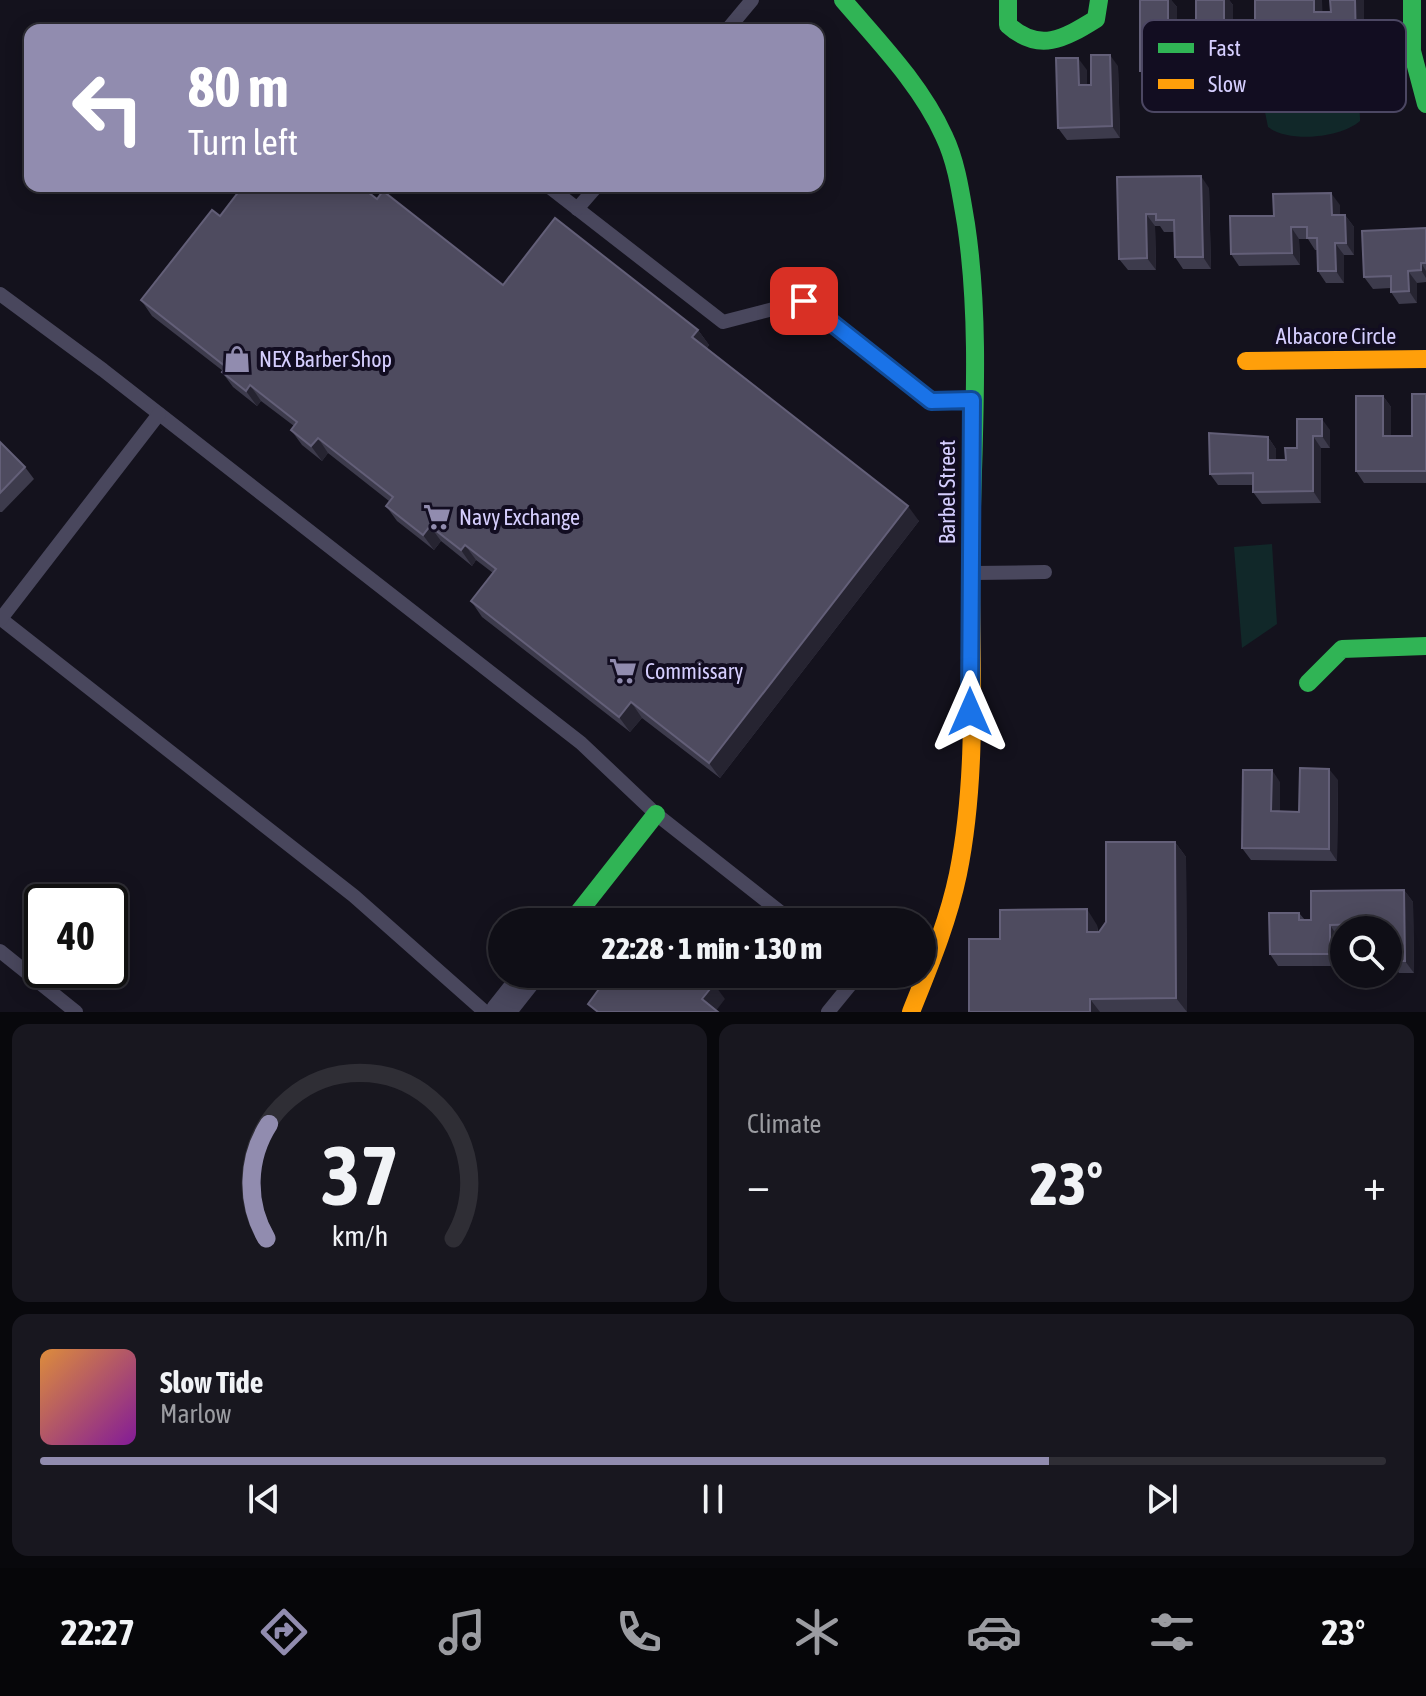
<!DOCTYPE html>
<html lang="en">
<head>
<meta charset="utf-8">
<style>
  :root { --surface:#0f0e16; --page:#18171f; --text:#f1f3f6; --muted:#9b9ca1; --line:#2f2e35; --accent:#918caf }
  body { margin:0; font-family:"Asap Condensed",sans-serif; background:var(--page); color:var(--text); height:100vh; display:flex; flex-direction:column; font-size:30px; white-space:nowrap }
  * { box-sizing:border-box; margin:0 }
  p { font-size:26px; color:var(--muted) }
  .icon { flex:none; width:44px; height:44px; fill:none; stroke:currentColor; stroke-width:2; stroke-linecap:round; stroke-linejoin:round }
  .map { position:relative; height:1012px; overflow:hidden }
  .sheet { display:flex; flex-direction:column; gap:12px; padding:12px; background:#08080c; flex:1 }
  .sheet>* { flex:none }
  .banner { position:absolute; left:24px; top:24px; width:800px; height:168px; border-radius:16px; box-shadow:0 4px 20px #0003,0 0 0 2px var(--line); background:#918caf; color:#fff; overflow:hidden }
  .buttons { position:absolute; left:1330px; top:916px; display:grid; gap:16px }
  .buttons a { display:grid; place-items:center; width:72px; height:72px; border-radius:50%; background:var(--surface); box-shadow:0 4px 20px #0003,0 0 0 2px var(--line); font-size:40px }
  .speed { position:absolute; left:24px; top:884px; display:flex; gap:16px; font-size:40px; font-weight:700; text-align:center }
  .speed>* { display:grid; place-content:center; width:104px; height:104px; border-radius:50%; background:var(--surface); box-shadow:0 4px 20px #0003,0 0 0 2px var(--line); line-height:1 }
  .speed .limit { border:4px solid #111; border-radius:12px; background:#fff; color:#111 }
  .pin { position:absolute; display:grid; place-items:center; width:68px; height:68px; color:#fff; margin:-34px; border-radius:16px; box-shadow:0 4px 12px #0006 }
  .me { position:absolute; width:88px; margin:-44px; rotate:0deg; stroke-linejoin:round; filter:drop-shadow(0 0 6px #0008) }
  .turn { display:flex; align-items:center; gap:28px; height:168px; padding:0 32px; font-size:36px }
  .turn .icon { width:104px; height:104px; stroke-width:2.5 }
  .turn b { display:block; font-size:56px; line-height:68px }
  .big { font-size:60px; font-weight:800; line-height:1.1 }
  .sheet .widget { flex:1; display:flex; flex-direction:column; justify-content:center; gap:12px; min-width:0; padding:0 28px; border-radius:16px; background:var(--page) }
  .sheet .dial { align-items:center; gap:0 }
  .dial svg { height:208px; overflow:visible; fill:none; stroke:var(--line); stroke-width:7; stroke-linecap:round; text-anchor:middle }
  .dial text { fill:var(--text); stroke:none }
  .song { display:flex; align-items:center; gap:24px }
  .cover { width:96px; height:96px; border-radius:12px; background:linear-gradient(135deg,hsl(30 70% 55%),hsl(290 70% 35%)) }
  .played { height:8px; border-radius:4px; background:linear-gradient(90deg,var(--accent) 75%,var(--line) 75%) }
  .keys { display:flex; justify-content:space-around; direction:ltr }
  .heat { display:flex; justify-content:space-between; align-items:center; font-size:44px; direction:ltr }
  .sheet .tiles { flex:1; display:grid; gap:12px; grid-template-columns:1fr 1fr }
  .widget:last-child { grid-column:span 2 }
  .trip { position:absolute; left:488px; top:908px; width:448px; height:80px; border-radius:40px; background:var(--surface); box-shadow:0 4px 20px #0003,0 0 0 2px var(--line); font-weight:800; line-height:80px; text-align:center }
  .dock { display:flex; height:128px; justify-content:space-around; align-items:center; background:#060609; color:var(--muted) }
  .dock .icon { width:56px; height:56px }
  .dock .active { color:var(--accent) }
  .dock b { font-size:36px; color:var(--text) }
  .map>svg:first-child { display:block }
  .green { fill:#112829 }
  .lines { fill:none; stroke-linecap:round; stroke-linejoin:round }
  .lane { stroke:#49475d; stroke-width:14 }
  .street { stroke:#49475d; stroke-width:30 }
  .fast { stroke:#30b455; stroke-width:18 }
  .slow { stroke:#ff9f0a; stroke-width:18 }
  .wall { fill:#3d3b4c }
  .shaded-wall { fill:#262431 }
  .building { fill:#4e4b5f; stroke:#635f78; stroke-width:2 }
  .route-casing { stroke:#114b97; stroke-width:20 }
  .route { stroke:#1a73e8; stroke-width:14 }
  .labels { text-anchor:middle; stroke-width:8; stroke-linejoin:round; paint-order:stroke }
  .street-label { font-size:22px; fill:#d5cefe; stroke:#120d21 }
  .poi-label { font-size:22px; fill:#d5cefe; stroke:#120d21; text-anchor:start }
  .key { fill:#120d21; stroke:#4c4763; stroke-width:2 }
  .key-label { font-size:22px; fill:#d5cefe }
</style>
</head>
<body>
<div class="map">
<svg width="1426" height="1012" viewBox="0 0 1426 1012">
  <rect width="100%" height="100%" fill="#14121d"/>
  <g class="green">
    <path d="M1346 92C1358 99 1360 107 1360 121 1341 138 1289 143 1268 127L1265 112 1277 98Z"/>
    <polygon points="1272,544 1277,624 1242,648 1234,547"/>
  </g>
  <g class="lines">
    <g class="lane">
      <polyline points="727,30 752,0"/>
      <polyline points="548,186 723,322 804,301 931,401 971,400"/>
      <polyline points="577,209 597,186"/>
      <polyline points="0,294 103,370 581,743 656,814 793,922"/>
      <polyline points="974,573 1045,572"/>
      <polyline points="1,619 354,896 485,1012"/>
      <polyline points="0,620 159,414"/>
      <polyline points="0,951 76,1012"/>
      <polyline points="828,1012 859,974"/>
    </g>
    <polyline class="street" points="500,1012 530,974"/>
    <g class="fast">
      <path d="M843 0C879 42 921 85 944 136 957 163 961 195 966 224 983 338 971 456 971 570"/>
      <path d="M1008 0V25C1039 53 1064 39 1096 19L1099 0"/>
      <polyline points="1412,0 1412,51 1426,104"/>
      <polyline points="1308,683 1342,649 1426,646"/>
      <polyline points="571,922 656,814"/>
    </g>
    <g class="slow">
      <polyline points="1246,361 1426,359"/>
      <path d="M911 1012C929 967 948 922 958 874 978 775 971 671 971 570"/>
    </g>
  </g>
  <g class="wall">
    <polygon points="1140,0 1171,0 1177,7 1177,36 1196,36 1196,0 1229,0 1233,5 1233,83 1149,83 1140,71"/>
    <polygon points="1255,0 1322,0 1322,12 1331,12 1330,0 1364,55 1308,56 1299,44 1299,39 1264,39 1255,27"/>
    <polygon points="1118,66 1120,138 1067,140 1058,128 1087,70 1087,85 1091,85"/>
    <polygon points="1117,177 1209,188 1211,269 1183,269 1175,257 1174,232 1164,232 1160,226 1155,226 1156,270 1128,270 1119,259"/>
    <polygon points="377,199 503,285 698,330 709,345 707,348 919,521 720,778 642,718 630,732 482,617 471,601 493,573 476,560 472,566 441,541 434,550 397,521 386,506 389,501 328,453 322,461 302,445 291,430 294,426 261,401 257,406 233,387 222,372 223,371 152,316 141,300 220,216"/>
    <polygon points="1340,205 1340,215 1345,215 1354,227 1354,255 1344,255 1344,283 1326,283 1318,271 1318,250 1315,250 1308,239 1299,239 1300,265 1239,266 1231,254 1274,216"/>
    <polygon points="1426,228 1426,282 1417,283 1417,303 1399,304 1391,292 1391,288 1373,289 1364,277"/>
    <polygon points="1426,394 1426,483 1364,483 1356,471 1383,396 1391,407 1391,436 1412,436"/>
    <polygon points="1297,419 1330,430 1330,448 1321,448 1321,503 1262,504 1253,492 1253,485 1218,485 1210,474 1268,437 1276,449 1276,460 1286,460 1297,448"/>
    <polygon points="0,442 25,467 34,479 2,512 0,512"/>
    <polygon points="1338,780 1337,861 1251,860 1242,848 1280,782 1280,811 1299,812"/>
    <polygon points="1175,842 1186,857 1187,1012 969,1012 1000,939 1097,925 1098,932 1099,932"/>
    <polygon points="1404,890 1413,902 1414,973 1399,973 1391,961 1391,946 1388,946 1388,930 1344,930 1344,937 1338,937 1339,966 1278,966 1270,954 1299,913 1305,920 1311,920"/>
  </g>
  <g class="shaded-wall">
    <polygon points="1168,0 1171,0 1177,7 1177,48 1168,36"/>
    <polygon points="1224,0 1229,0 1233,5 1233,83 1224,71"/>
    <polygon points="1314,0 1322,0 1323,24 1314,12"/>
    <polygon points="1355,0 1364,0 1364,55 1356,43"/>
    <polygon points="1110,55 1118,66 1120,138 1112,126"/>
    <polygon points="1078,58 1087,70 1087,97 1079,85"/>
    <polygon points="1201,176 1209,188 1211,269 1203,257"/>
    <polygon points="1331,193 1340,205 1340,227 1332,215"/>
    <polygon points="1146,214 1155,226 1156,270 1147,258"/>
    <polygon points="1345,215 1354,227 1354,255 1346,243"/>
    <polygon points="1291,227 1299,239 1300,265 1292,253"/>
    <polygon points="1335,243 1344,255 1344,283 1336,271"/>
    <polygon points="1421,263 1426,271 1426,278 1421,270"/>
    <polygon points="1408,271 1417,283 1417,303 1409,291"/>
    <polygon points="698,330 709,345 703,353 692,337"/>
    <polygon points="250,385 261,401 257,406 246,391"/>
    <polygon points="1383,396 1391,407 1391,448 1383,436"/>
    <polygon points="1322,419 1330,430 1330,448 1322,436"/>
    <polygon points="1313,436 1321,448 1321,503 1313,491"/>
    <polygon points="1268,437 1276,449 1276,472 1268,460"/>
    <polygon points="318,438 328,453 322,461 311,446"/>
    <polygon points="908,506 919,521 720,778 709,763"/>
    <polygon points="430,526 441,541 434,550 423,535"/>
    <polygon points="465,545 476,560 472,566 461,550"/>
    <polygon points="631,702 642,718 630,732 619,717"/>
    <polygon points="1329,769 1338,780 1337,861 1329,849"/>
    <polygon points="1272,770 1280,782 1280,823 1271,811"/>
    <polygon points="1175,842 1186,857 1187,1012 1176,998"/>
    <polygon points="1404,890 1413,902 1414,973 1405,961"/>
    <polygon points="1087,909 1097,925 1098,948 1087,932"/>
    <polygon points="1330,925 1338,937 1339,966 1330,954"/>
    <polygon points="714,984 725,999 715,1012 702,999"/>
    <polygon points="1090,999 1100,1012 1090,1012"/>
  </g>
  <g class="building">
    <polygon points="1140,0 1168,0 1168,36 1196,36 1196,0 1224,0 1224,71 1140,71"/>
    <polygon points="1255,0 1314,0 1314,12 1331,12 1330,0 1355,0 1356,43 1299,44 1299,27 1255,27"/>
    <polygon points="1091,55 1110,55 1112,126 1058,128 1056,58 1078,58 1079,85 1091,85"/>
    <polygon points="1201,176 1203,257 1175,257 1174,220 1156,220 1156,214 1146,214 1147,258 1119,259 1117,177"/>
    <polygon points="243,186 360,186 377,199 383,191 503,285 555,218 698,330 692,337 908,506 709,763 631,702 619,717 471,601 496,569 465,545 461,550 430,526 423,535 386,506 393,497 318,438 311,446 291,430 297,422 250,385 246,391 222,372 226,367 141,300 212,210 220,216"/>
    <polygon points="1331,193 1332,215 1345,215 1346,243 1335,243 1336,271 1318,271 1317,238 1307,238 1307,227 1291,227 1292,253 1231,254 1230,216 1274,216 1273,194"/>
    <polygon points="1426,228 1426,263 1421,263 1421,270 1408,271 1409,291 1391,292 1391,276 1364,277 1362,231"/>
    <polygon points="1412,394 1426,394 1426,471 1356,471 1356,396 1383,396 1383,436 1412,436"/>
    <polygon points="1297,419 1322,419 1322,436 1313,436 1313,491 1253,492 1253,473 1210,474 1209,433 1268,437 1268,460 1286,460 1285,448 1297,448"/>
    <polygon points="0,442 25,467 0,493"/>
    <polygon points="1300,768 1329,769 1329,849 1242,848 1243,770 1272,770 1271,811 1299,812"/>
    <polygon points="1106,842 1175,842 1176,998 1090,999 1090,1012 969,1012 969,939 1000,939 1000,910 1087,909 1087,932 1099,932 1106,922"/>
    <polygon points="1404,890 1405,961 1391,961 1391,933 1388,934 1388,930 1364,930 1363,924 1330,925 1330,954 1270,954 1269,913 1299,913 1299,920 1311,920 1311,891"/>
    <polygon points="610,974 701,974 714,984 702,999 718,1012 598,1012 588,1004"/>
  </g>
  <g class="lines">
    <g class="route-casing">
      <polyline id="route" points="804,301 931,401 972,400 970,712"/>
    </g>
    <use href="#route" class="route"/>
  </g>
  <defs>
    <g id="shop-bare" transform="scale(2.16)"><path d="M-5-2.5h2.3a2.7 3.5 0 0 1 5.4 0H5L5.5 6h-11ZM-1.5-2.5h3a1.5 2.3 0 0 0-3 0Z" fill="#918caf" stroke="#120d21" stroke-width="2.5" paint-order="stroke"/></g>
    <g id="supermarket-bare" transform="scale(2.16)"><path d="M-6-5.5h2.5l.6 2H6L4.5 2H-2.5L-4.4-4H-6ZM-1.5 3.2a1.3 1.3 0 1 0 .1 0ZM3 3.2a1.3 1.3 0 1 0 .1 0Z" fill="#918caf" stroke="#120d21" stroke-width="2.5" paint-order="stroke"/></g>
  </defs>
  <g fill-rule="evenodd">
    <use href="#shop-bare" x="237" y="359"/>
    <use href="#supermarket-bare" x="437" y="517"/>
    <use href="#supermarket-bare" x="623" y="671"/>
  </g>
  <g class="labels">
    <g class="street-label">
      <text x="1336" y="344">Albacore Circle</text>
      <text transform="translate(947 492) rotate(-90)" y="8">Barbel Street</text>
    </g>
    <g class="poi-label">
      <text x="259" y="367">NEX Barber Shop</text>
      <text x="459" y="525">Navy Exchange</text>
      <text x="645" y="679">Commissary</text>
    </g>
  </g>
  <rect x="1142" y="20" width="264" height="92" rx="12" class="key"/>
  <rect x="1158" y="43" width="36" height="10" fill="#30b455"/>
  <rect x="1158" y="79" width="36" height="10" fill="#ff9f0a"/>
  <g class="key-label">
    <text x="1208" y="56">Fast</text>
    <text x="1208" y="92">Slow</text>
  </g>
</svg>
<div class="buttons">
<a><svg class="icon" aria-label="search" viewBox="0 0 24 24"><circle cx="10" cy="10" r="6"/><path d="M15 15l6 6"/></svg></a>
</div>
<div class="speed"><div class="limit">40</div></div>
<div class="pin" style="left:804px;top:301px;background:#d93025"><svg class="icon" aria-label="arrive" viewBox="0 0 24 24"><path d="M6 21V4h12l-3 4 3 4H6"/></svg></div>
<svg class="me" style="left:970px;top:712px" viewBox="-20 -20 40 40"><path d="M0-17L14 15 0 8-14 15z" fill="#1a73e8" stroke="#fff" stroke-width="4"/></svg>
<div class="trip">22:28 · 1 min · 130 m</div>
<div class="banner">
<div class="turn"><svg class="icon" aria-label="left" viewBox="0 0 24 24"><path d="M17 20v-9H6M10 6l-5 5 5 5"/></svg><div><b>80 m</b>Turn left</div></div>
</div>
</div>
<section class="sheet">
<div class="tiles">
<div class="widget dial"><svg viewBox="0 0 100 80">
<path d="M14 69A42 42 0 1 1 86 69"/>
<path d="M14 69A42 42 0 0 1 15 25" stroke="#918caf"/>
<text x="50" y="56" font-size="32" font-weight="700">37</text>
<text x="50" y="72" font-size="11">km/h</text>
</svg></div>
<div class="widget"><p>Climate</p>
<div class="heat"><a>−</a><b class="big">23°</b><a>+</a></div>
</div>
<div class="widget">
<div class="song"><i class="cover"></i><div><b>Slow Tide</b><p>Marlow</p></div></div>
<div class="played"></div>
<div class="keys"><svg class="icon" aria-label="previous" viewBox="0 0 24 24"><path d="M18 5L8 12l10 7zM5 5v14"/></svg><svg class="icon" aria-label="pause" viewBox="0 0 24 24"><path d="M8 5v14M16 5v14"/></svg><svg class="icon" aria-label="next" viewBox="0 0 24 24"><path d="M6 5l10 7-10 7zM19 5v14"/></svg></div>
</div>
</div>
</section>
<nav class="dock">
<b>22:27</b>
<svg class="icon active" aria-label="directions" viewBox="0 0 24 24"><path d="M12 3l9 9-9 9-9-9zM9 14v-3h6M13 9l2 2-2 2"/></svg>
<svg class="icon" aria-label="music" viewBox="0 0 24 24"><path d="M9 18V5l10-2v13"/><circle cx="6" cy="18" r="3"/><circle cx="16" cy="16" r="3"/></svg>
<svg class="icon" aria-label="phone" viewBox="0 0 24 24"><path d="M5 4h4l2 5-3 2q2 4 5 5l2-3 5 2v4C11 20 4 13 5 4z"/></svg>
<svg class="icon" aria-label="climate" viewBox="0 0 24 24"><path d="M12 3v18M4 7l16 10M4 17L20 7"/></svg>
<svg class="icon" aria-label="car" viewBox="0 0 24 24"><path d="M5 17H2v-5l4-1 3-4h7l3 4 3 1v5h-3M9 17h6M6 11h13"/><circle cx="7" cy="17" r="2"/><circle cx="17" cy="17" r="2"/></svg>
<svg class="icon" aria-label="filters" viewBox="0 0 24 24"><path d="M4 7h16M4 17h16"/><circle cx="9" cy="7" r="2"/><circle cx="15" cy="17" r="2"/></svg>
<b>23°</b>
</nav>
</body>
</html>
